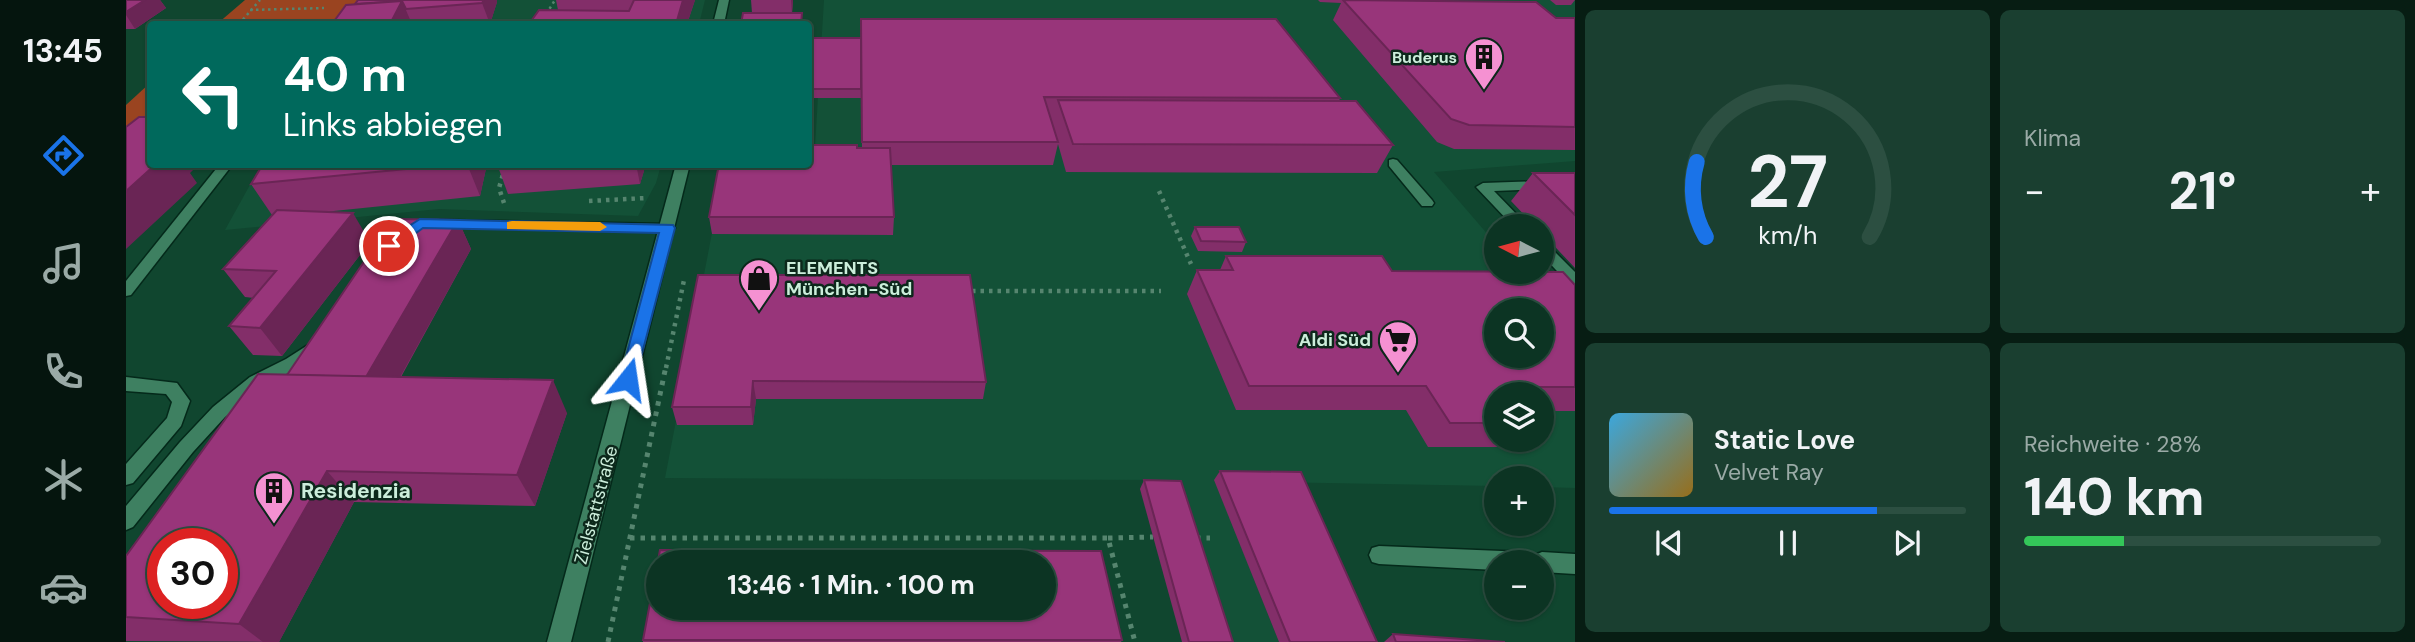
<!DOCTYPE html>
<html lang="de">
<head>
<meta charset="utf-8">
<style>
  :root { --surface:#0c3423; --page:#1a3f30; --text:#f1f3f6; --muted:#9aaaa6; --line:#2c4f41; --accent:#1a73e8 }
  body { margin:0; font-family:"DM Sans",sans-serif; background:var(--page); color:var(--text); height:100vh; display:flex; flex-direction:column; font-size:26px; white-space:nowrap }
  * { box-sizing:border-box; margin:0 }
  p { font-size:23px; color:var(--muted) }
  .icon { flex:none; width:38px; height:38px; fill:none; stroke:currentColor; stroke-width:2; stroke-linecap:round; stroke-linejoin:round }
  .map { position:relative; flex:1; overflow:hidden }
  .details { display:flex; flex-direction:column; gap:10px; padding:10px; background:#071d13; width:840px }
  .details>* { flex:none }
  .top-card { position:absolute; left:21px; top:21px; width:665px; height:147px; border-radius:7px; box-shadow:0 2px 5px #0004,0 0 0 2px var(--line); background:#00695c; color:#fff; overflow:hidden }
  .needle { width:46px; rotate:276deg }
  .controls { position:absolute; left:1358px; top:214px; display:grid; gap:14px }
  .controls a { display:grid; place-items:center; width:70px; height:70px; border-radius:50%; background:var(--surface); box-shadow:0 2px 5px #0004,0 0 0 2px var(--line); font-size:35px }
  .speed { position:absolute; left:21px; top:528px; display:flex; gap:14px; font-size:35px; font-weight:700; text-align:center }
  .speed>* { display:grid; place-content:center; width:91px; height:91px; border-radius:50%; background:var(--surface); box-shadow:0 2px 5px #0004,0 0 0 2px var(--line); line-height:1 }
  .speed .limit { border:10px solid #d22; background:#fff; color:#111 }
  .pin { position:absolute; display:grid; place-items:center; width:60px; height:60px; color:#fff; margin:-30px; border:4px solid #fff; border-radius:50%; box-shadow:0 2px 7px #0007 }
  .me { position:absolute; width:77px; margin:-38px; rotate:15deg; stroke-linejoin:round; filter:drop-shadow(0 0 5px #0008) }
  .turn { display:flex; align-items:center; gap:24px; height:147px; padding:0 21px; font-size:32px }
  .turn .icon { width:91px; height:91px; stroke-width:2.5 }
  .turn b { display:block; font-size:49px; line-height:60px }
  .big { font-size:52px; font-weight:700; line-height:1.1 }
  .details .tile { flex:1; display:flex; flex-direction:column; justify-content:center; gap:10px; min-width:0; padding:0 24px; border-radius:10px; background:var(--page) }
  .details .dial { align-items:center; gap:0 }
  .dial svg { height:182px; overflow:visible; fill:none; stroke:var(--line); stroke-width:7; stroke-linecap:round; text-anchor:middle }
  .dial text { fill:var(--text); stroke:none }
  .song { display:flex; align-items:center; gap:21px }
  .cover { width:84px; height:84px; border-radius:10px; background:linear-gradient(135deg,hsl(200 70% 55%),hsl(40 70% 35%)) }
  .played { height:7px; border-radius:4px; background:linear-gradient(90deg,var(--accent) 75%,var(--line) 75%) }
  .keys { display:flex; justify-content:space-around; direction:ltr }
  .heat { display:flex; justify-content:space-between; align-items:center; font-size:38px; direction:ltr }
  .charge { height:10px; border-radius:5px; background:linear-gradient(90deg,#34c759 28%,var(--line) 0) }
  .details .tiles { flex:1; display:grid; gap:10px; grid-template-columns:repeat(2,1fr) }
  .trip { position:absolute; left:520px; top:550px; width:410px; height:70px; border-radius:35px; background:var(--surface); box-shadow:0 2px 5px #0004,0 0 0 2px var(--line); font-weight:700; line-height:70px; text-align:center }
  main { display:flex; flex:1; min-height:0 }
  .dock { display:flex; flex-direction:column; width:126px; justify-content:space-around; align-items:center; background:#05150e; color:var(--muted) }
  .dock .icon { width:49px; height:49px }
  .dock .selected { color:var(--accent) }
  .dock b { font-size:32px; color:var(--text) }
  .map>svg:first-child { display:block }
  .built { fill:#135137; fill-rule:evenodd }
  .green { fill:#9a4420 }
  .lines { fill:none; stroke-linecap:round; stroke-linejoin:round }
  .service-casing { stroke:#04291a; stroke-width:3 }
  .minor-casing { stroke:#04291a; stroke-width:3 }
  .path-far2 { stroke:#56856f; stroke-width:2.5; stroke-dasharray:2.5 3.5; stroke-linecap:butt }
  .path-far1 { stroke:#56856f; stroke-width:4.5; stroke-dasharray:3.5 5; stroke-linecap:butt }
  .path { stroke:#56856f; stroke-width:5; stroke-dasharray:4.5 6; stroke-linecap:butt }
  .service { fill:#3e8061; fill-rule:evenodd }
  .minor { fill:#3e8061; fill-rule:evenodd }
  .wall { fill:#832e69 }
  .shaded-wall { fill:#6a2555 }
  .building { fill:#98357a; stroke:#6a2555; stroke-width:2; fill-rule:evenodd }
  .route { fill:#1a73e8; stroke:#114b97; stroke-width:2 }
  .slow { fill:#f59e0b }
  .labels { text-anchor:middle; stroke-width:5; stroke-linejoin:round; paint-order:stroke }
  .far-poi-label { font-size:16px; font-weight:bold; fill:#cceedb; stroke:#0c281b; text-anchor:end }
  .poi-label { font-size:18px; font-weight:bold; fill:#cceedb; stroke:#0c281b; text-anchor:start }
  .street-label { font-size:18px; fill:#cceedb; stroke:#0c281b }
  .near-poi-label { font-size:21px; font-weight:bold; fill:#cceedb; stroke:#0c281b; text-anchor:start }
</style>
</head>
<body>
<main>
<nav class="dock">
<b>13:45</b>
<svg class="icon selected" aria-label="directions" viewBox="0 0 24 24"><path d="M12 3l9 9-9 9-9-9zM9 14v-3h6M13 9l2 2-2 2"/></svg>
<svg class="icon" aria-label="music" viewBox="0 0 24 24"><path d="M9 18V5l10-2v13"/><circle cx="6" cy="18" r="3"/><circle cx="16" cy="16" r="3"/></svg>
<svg class="icon" aria-label="phone" viewBox="0 0 24 24"><path d="M5 4h4l2 5-3 2q2 4 5 5l2-3 5 2v4C11 20 4 13 5 4z"/></svg>
<svg class="icon" aria-label="climate" viewBox="0 0 24 24"><path d="M12 3v18M4 7l16 10M4 17L20 7"/></svg>
<svg class="icon" aria-label="car" viewBox="0 0 24 24"><path d="M5 17H2v-5l4-1 3-4h7l3 4 3 1v5h-3M9 17h6M6 11h13"/><circle cx="7" cy="17" r="2"/><circle cx="17" cy="17" r="2"/></svg>
</nav>
<div class="map">
<svg width="1449" height="642" viewBox="0 0 1449 642">
  <rect width="100%" height="100%" fill="#10462f"/>
  <g class="built">
    <polygon points="234,0 579,0 573,24 219,24"/>
    <path d="M698 0H1449V161L1308 172 1370 244V271H1394L1449 334V488L1416 487V478H1370V486L1089 481 1153 642H1098L1047 480 539 478 599 165 682 164 688 162ZM1370 310H1416V355H1370ZM1370 394H1416V439H1370Z"/>
    <polygon points="135,165 535,165 530,183 512,216 313,209 99,230"/>
  </g>
  <g class="green">
    <polygon points="119,0 234,0 219,24 91,24"/>
    <polygon points="24,83 24,138 0,138 0,105"/>
  </g>
  <g class="lines">
    <g class="service-casing">
      <g id="service">
        <polygon points="1267,159 1271,160 1306,200 1308,203 1306,206 1296,206 1263,166 1263,160"/>
        <polygon points="94,164 107,164 5,295 0,296 0,281"/>
        <polygon points="1449,180 1449,188 1368,191 1402,226 1387,226 1350,187 1357,183"/>
        <polygon points="314,220 542,224 549,228 542,232 309,227 307,224"/>
        <polygon points="1416,242 1421,244 1449,272 1449,286 1444,285 1416,255"/>
        <polygon points="185,343 191,345 193,349 179,364 136,387 99,417 67,452 7,527 0,530 0,506 54,442 87,407 124,377 160,359"/>
        <polygon points="0,377 51,383 64,401 55,426 7,483 0,485 0,464 41,418 46,402 40,394 0,391"/>
        <polygon points="1253,546 1402,552 1409,555 1416,552 1449,554 1449,574 1416,572 1416,562 1370,562 1370,570 1253,564 1246,562 1243,555 1246,548"/>
      </g>
    </g>
    <g class="minor-casing">
      <g id="minor">
        <polygon points="593,0 603,0 598,24 587,24"/>
        <polygon points="550,164 564,164 445,642 421,642"/>
      </g>
    </g>
    <g class="path-far2">
      <polyline points="124,10 198,8"/>
      <polyline points="113,24 134,0"/>
      <polyline points="414,24 429,0"/>
    </g>
    <g class="path-far1">
      <polyline points="1033,191 1065,264"/>
      <polyline points="463,201 521,198"/>
      <polyline points="378,203 373,188 380,164"/>
      <polyline points="846,291 1035,291"/>
      <polyline points="540,368 558,280"/>
    </g>
    <g class="path">
      <polyline points="504,538 982,538 1009,642"/>
      <polyline points="982,538 1027,537"/>
      <polyline points="1070,538 1084,538"/>
      <polyline points="482,642 540,366"/>
    </g>
    <use href="#service" class="service"/>
    <use href="#minor" class="minor"/>
  </g>
  <g class="wall">
    <polygon points="0,0 34,0 40,8 9,29 0,29"/>
    <polygon points="232,0 371,0 371,2 364,24 206,24 229,4"/>
    <polygon points="430,0 569,0 561,24 432,10"/>
    <polygon points="625,0 667,0 666,13 676,13 676,24 615,24 626,13"/>
    <polygon points="1192,0 1282,0 1430,18 1449,18 1449,150 1328,149 1311,142 1207,20 1215,3 1194,2"/>
    <polygon points="1424,0 1449,0 1445,5 1430,5"/>
    <polygon points="682,38 1214,98 1213,101 1267,145 1251,173 940,172 932,144 927,165 765,165 768,217 767,235 586,234 583,217 731,148 736,148 735,86 735,98 682,98"/>
    <polygon points="137,164 361,164 354,196 198,212 244,242 156,356 127,355 103,326 128,298 119,297 97,269 146,215 125,184"/>
    <polygon points="371,164 520,164 514,184 382,194"/>
    <polygon points="1407,173 1449,173 1449,268 1416,233 1416,226 1409,226 1385,201"/>
    <polygon points="332,220 345,249 275,377 441,413 409,506 228,502 153,642 0,641 0,556 161,375"/>
    <polygon points="1069,227 1120,242 1116,252 1072,251 1065,236"/>
    <polygon points="1100,256 1266,271 1449,285 1449,411 1416,411 1416,394 1370,394 1370,439 1407,439 1398,447 1302,447 1280,410 1110,410 1061,294 1071,270 1094,270"/>
    <polygon points="572,275 860,382 857,399 630,399 627,425 551,425 546,407"/>
    <polygon points="1416,414 1423,424 1416,431"/>
    <polygon points="1094,471 1251,642 1153,642 1088,480"/>
    <polygon points="1018,480 1107,642 1056,642 1014,489"/>
    <polygon points="1267,634 1379,642 1258,642"/>
    <polygon points="517,640 996,640 995,642 517,642"/>
  </g>
  <g class="shaded-wall">
    <polygon points="19,0 34,0 40,8 9,29 0,15 0,12"/>
    <polygon points="358,0 371,0 371,2 364,24 356,3"/>
    <polygon points="557,0 569,0 561,24 550,24"/>
    <polygon points="665,0 667,0 666,14"/>
    <polygon points="276,1 286,24 264,24"/>
    <polygon points="30,164 73,164 64,173 71,183 0,249 0,191"/>
    <polygon points="341,164 361,164 354,196"/>
    <polygon points="510,164 520,164 514,184"/>
    <polygon points="227,213 244,242 156,356 134,328"/>
    <polygon points="332,220 345,249 257,408 238,380"/>
    <polygon points="427,380 441,413 409,506 391,475"/>
    <polygon points="627,381 630,399 627,425 625,407"/>
    <polygon points="201,471 228,502 153,642 137,642 113,624"/>
  </g>
  <g class="building">
    <polygon points="0,0 19,0 0,12"/>
    <polygon points="232,0 358,0 356,3 280,9 276,1 229,4"/>
    <polygon points="508,0 557,0 550,24 403,24 413,10 503,11"/>
    <polygon points="1217,0 1410,2 1430,18 1449,18 1449,127 1343,125 1325,119"/>
    <polygon points="276,1 264,24 206,24 220,5"/>
    <polygon points="617,13 676,13 675,24 615,24"/>
    <polygon points="735,19 1150,19 1214,98 918,97 932,142 736,142"/>
    <polygon points="344,21 343,24 293,24"/>
    <rect x="682" y="38" width="53" height="51"/>
    <polygon points="932,100 1230,101 1267,145 947,144"/>
    <polygon points="13,117 24,117 24,164 30,164 0,191 0,127"/>
    <polygon points="682,145 731,145 731,148 764,148 768,217 583,217 593,164 682,164"/>
    <polygon points="137,164 332,164 125,184"/>
    <polygon points="1407,173 1449,173 1449,215"/>
    <polygon points="151,210 227,213 134,328 103,326 150,271 97,269"/>
    <polygon points="267,219 332,220 240,377 161,375"/>
    <polygon points="1069,227 1113,227 1120,242 1075,241"/>
    <path d="M1100 256H1256L1266 271 1437 272 1449 285V387H1396L1401 394H1370V423H1324L1300 386H1123L1071 270H1107ZM1370 310H1416V355H1370Z"/>
    <polygon points="572,275 844,275 860,382 627,381 625,407 546,407"/>
    <path d="M132 374 427 380 391 475 201 471 113 624 0 617V556ZM37 544H96V604H37Z"/>
    <polygon points="1416,414 1423,424 1416,423"/>
    <polygon points="1094,471 1175,472 1251,642 1164,642"/>
    <polygon points="1018,480 1055,481 1107,642 1063,642"/>
    <path d="M534 550 975 551 996 640H517ZM532 562H917V607H532Z"/>
    <polygon points="1267,634 1379,642 1270,642"/>
  </g>
  <polygon class="route" points="294,219 547,225 549,228 508,384 502,386 494,379 533,233 297,228 268,249 258,249 258,242"/>
  <polygon class="slow" points="386,221 474,222 481,227 474,231 381,229 381,222"/>
  <defs>
    <g id="building-pin" transform="scale(2.0125)"><path d="M0 17L-7.5 6A9.5 9.5 0 1 1 7.5 6Z" fill="#f591d2" stroke="#0c281b"/><path d="M-4-6H4V6H1V3H-1V6H-4ZM-2.5-4.3h1.7v1.8h-1.7ZM.8-4.3h1.7v1.8H.8ZM-2.5-1h1.7V.8h-1.7ZM.8-1h1.7V.8H.8Z" fill="#111"/></g>
    <g id="shop-pin" transform="scale(2.0125)"><path d="M0 17L-7.5 6A9.5 9.5 0 1 1 7.5 6Z" fill="#f591d2" stroke="#0c281b"/><path d="M-5-2.5h2.3a2.7 3.5 0 0 1 5.4 0H5L5.5 6h-11ZM-1.5-2.5h3a1.5 2.3 0 0 0-3 0Z" fill="#111"/></g>
    <g id="supermarket-pin" transform="scale(2.0125)"><path d="M0 17L-7.5 6A9.5 9.5 0 1 1 7.5 6Z" fill="#f591d2" stroke="#0c281b"/><path d="M-6-5.5h2.5l.6 2H6L4.5 2H-2.5L-4.4-4H-6ZM-1.5 3.2a1.3 1.3 0 1 0 .1 0ZM3 3.2a1.3 1.3 0 1 0 .1 0Z" fill="#111"/></g>
  </defs>
  <g fill-rule="evenodd">
    <use href="#building-pin" x="1358" y="57"/>
    <use href="#shop-pin" x="633" y="278"/>
    <use href="#supermarket-pin" x="1272" y="340"/>
    <use href="#building-pin" x="148" y="491"/>
  </g>
  <g class="labels">
    <g class="far-poi-label">
      <text x="1331" y="63">Buderus</text>
    </g>
    <g class="poi-label">
      <text x="660" y="274">ELEMENTS<tspan x="660" dy="21">München-Süd</tspan></text>
      <text x="1245" y="346" text-anchor="end">Aldi Süd</text>
    </g>
    <g class="street-label">
      <text transform="translate(470 505) rotate(-75)" y="6">Zielstattstraße</text>
    </g>
    <g class="near-poi-label">
      <text x="175" y="498">Residenzia</text>
    </g>
  </g>
</svg>
<div class="controls">
<a><svg class="needle" viewBox="-14 -14 28 28"><path d="M0-13l5 13h-10z" fill="#e53935"/><path d="M0 13l5-13h-10z" fill="#9aaaa6"/></svg></a>
<a><svg class="icon" aria-label="search" viewBox="0 0 24 24"><circle cx="10" cy="10" r="6"/><path d="M15 15l6 6"/></svg></a>
<a><svg class="icon" aria-label="layers" viewBox="0 0 24 24"><path d="M12 4l9 5-9 5-9-5zM3 14l9 5 9-5"/></svg></a>
<a>+</a>
<a>−</a>
</div>
<div class="speed"><div class="limit">30</div></div>
<div class="pin" style="left:263px;top:246px;background:#d93025"><svg class="icon" aria-label="arrive" viewBox="0 0 24 24"><path d="M6 21V4h12l-3 4 3 4H6"/></svg></div>
<svg class="me" style="left:502px;top:379px" viewBox="-20 -20 40 40"><path d="M0-17L14 15 0 8-14 15z" fill="#1a73e8" stroke="#fff" stroke-width="4"/></svg>
<div class="trip">13:46 · 1 Min. · 100 m</div>
<div class="top-card">
<div class="turn"><svg class="icon" aria-label="left" viewBox="0 0 24 24"><path d="M17 20v-9H6M10 6l-5 5 5 5"/></svg><div><b>40 m</b>Links abbiegen</div></div>
</div>
</div>
<section class="details">
<div class="tiles">
<div class="tile dial"><svg viewBox="0 0 100 80">
<path d="M14 69A42 42 0 1 1 86 69"/>
<path d="M14 69A42 42 0 0 1 10 36" stroke="#1a73e8"/>
<text x="50" y="56" font-size="32" font-weight="700">27</text>
<text x="50" y="72" font-size="11">km/h</text>
</svg></div>
<div class="tile"><p>Klima</p>
<div class="heat"><a>−</a><b class="big">21°</b><a>+</a></div>
</div>
<div class="tile">
<div class="song"><i class="cover"></i><div><b>Static Love</b><p>Velvet Ray</p></div></div>
<div class="played"></div>
<div class="keys"><svg class="icon" aria-label="previous" viewBox="0 0 24 24"><path d="M18 5L8 12l10 7zM5 5v14"/></svg><svg class="icon" aria-label="pause" viewBox="0 0 24 24"><path d="M8 5v14M16 5v14"/></svg><svg class="icon" aria-label="next" viewBox="0 0 24 24"><path d="M6 5l10 7-10 7zM19 5v14"/></svg></div>
</div>
<div class="tile"><p>Reichweite · 28%</p><b class="big">140 km</b><div class="charge"></div></div>
</div>
</section>
</main>
</body>
</html>
